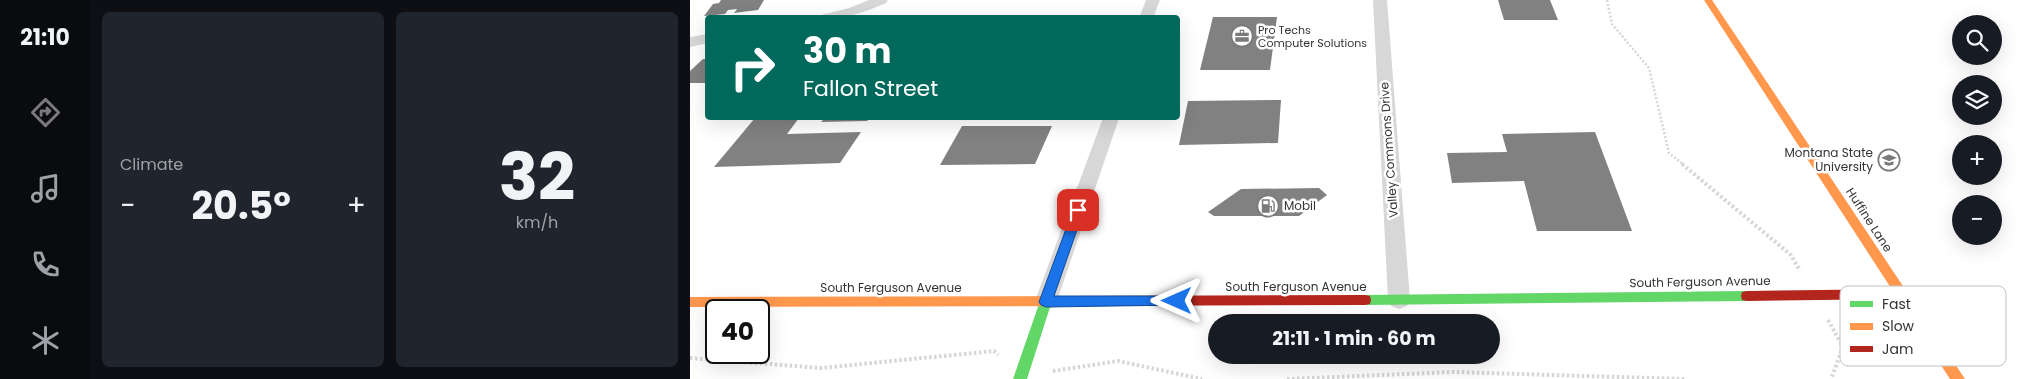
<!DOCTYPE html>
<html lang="en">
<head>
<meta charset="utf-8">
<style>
  :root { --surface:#171b24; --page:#20242c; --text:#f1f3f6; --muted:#9ea1a6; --accent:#7a7a7a }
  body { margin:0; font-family:Poppins,sans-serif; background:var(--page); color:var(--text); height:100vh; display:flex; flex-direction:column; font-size:19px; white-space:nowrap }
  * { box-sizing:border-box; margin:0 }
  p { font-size:16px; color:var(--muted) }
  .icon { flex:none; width:28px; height:28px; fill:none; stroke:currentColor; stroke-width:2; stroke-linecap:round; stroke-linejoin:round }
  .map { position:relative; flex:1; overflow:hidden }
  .drawer { display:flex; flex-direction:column; gap:12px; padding:12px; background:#0d0f14; width:600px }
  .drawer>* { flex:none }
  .top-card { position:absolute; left:15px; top:15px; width:475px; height:105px; border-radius:5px; box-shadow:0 5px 20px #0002; background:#00695c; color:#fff; overflow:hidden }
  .controls { position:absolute; left:1262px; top:15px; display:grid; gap:10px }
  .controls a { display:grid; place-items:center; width:50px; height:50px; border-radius:50%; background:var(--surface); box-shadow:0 5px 20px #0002; font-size:25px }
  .speed { position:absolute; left:15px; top:299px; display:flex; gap:10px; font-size:25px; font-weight:700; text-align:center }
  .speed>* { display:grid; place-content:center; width:65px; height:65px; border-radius:50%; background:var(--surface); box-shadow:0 5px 20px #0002; line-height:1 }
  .speed .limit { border:2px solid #111; border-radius:8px; background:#fff; color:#111 }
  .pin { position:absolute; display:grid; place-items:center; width:42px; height:42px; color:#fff; margin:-21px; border-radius:10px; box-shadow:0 2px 8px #0006 }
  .me { position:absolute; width:55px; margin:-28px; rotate:270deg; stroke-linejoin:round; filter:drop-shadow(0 0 4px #0008) }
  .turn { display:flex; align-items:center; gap:18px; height:105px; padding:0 15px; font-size:22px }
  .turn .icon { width:65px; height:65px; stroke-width:2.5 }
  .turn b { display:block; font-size:35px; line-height:42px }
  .big { font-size:38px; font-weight:700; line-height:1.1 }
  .drawer .tile { flex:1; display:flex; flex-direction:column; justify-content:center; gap:8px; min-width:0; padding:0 18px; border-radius:8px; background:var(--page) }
  .drawer .dial { align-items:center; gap:0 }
  .dial b { font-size:65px; line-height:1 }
  .heat { display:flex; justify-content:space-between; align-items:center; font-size:28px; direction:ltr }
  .drawer .tiles { flex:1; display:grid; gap:12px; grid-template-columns:repeat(2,1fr) }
  .trip { position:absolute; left:518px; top:314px; width:292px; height:50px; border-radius:25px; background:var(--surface); box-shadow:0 5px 20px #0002; font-weight:700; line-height:50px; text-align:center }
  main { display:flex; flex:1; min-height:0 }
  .menu { display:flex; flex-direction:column; width:90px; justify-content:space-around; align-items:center; background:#090b0e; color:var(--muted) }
  .menu .icon { width:35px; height:35px }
  .menu .selected { color:var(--accent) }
  .menu b { font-size:22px; color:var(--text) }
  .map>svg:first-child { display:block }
  .building { fill:#818181 }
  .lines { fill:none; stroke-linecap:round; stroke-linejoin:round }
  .path-far1 { stroke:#d6d6d6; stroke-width:2.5; stroke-dasharray:2 2; stroke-linecap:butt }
  .path { stroke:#d6d6d6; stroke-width:4; stroke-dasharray:2.5 2.5; stroke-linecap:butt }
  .street { fill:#d7d7d7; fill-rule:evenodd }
  .fast { fill:#63d668; fill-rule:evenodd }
  .slow { fill:#ff974d; fill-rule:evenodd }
  .jam { fill:#b3261e; fill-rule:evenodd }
  .route { fill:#1a73e8; stroke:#114b97 }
  .labels { text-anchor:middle; stroke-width:5; stroke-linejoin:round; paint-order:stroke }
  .far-poi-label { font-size:11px; fill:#333; stroke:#fff; text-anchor:start }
  .street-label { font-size:12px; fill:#333; stroke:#fff }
  .poi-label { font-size:12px; fill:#333; stroke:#fff; text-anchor:end }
  .key { fill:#fff; stroke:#c2c2c2; stroke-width:1 }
  .key-label { font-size:14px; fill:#333 }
</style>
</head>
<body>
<main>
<nav class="menu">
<b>21:10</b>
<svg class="icon selected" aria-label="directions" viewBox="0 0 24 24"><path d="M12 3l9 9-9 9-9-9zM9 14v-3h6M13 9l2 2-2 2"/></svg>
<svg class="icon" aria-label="music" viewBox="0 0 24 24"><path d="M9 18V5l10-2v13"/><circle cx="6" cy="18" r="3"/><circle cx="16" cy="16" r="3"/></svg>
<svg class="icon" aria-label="phone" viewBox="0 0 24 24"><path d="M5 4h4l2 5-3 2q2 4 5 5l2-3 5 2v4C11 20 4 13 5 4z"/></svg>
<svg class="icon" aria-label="climate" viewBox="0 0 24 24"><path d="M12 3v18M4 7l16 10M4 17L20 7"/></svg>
</nav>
<section class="drawer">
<div class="tiles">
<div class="tile"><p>Climate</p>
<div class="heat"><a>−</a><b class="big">20.5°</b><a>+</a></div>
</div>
<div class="tile dial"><b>32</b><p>km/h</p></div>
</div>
</section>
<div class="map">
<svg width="1328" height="379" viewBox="0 0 1328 379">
  <rect width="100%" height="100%" fill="#fff"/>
  <g class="building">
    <polygon points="31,0 74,0 68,10 44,13 47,9 38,10 35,14 14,16 23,4 29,3"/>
    <polygon points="808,0 860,0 868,20 814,20"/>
    <polygon points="523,17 587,17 580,70 510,70"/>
    <polygon points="13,59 18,59 18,83 0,83 0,71"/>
    <polygon points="591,100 588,143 489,145 498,101"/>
    <polygon points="65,118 109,118 97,134 171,132 150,163 24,167"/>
    <polygon points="135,118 180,118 177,121 131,122"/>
    <polygon points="272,126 362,126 345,164 250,165"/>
    <polygon points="905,132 942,231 847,231 834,181 762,183 757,153 817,152 812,134"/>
    <polygon points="629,188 637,195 609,216 524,216 518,212 551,189"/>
  </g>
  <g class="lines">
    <polyline class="path-far1" points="917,0 922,24 959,68 979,153 994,165"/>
    <g class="path">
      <polyline points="992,164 1101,255 1110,271"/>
      <polyline points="1138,320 1153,347 1141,379"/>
      <polyline points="0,358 131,368 304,351 308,355"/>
      <polyline points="363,371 428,361 512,379"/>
      <polyline points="597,379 763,372 995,379"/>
    </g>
    <g class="street">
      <path d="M179 0H198L196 3C170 14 158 18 129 18L131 15 159 8Z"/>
      <polygon points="456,0 470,0 463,18 449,18"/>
      <polygon points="683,0 697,0 720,300 717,306 709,309 701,306 698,300"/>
      <polygon points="18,34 18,43 0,47 0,37"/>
      <polygon points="413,118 429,118 367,301 364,307 356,310 348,307 345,301"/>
    </g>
    <g class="fast">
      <polygon points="1057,291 1062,292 1063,296 1062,300 1057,301 675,305 670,304 669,300 670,296 675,295"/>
      <polygon points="356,296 361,297 362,301 337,379 323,379 350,301 351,297"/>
    </g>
    <g class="slow">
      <polygon points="1014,0 1022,0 1275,379 1260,379"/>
      <polygon points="382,296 387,297 388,301 387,305 382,306 0,307 0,297"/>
    </g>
    <g class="jam">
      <polygon points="1211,289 1216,290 1217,294 1216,298 1211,299 1057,301 1052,300 1051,296 1052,292 1057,291"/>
      <polygon points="675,295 680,296 681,300 680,304 675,305 382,306 377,305 376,301 377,297 382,296"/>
    </g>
  </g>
  <polygon class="route" points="388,205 394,210 364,296 487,296 492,297 494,301 492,305 356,307 351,305 349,302 383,210"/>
  <defs>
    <g id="office-ring" transform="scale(1.125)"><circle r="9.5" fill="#fff" stroke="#7a7a7a" stroke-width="1.5"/><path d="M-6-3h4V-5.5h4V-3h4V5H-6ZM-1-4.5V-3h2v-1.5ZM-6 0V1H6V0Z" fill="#7a7a7a"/></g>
    <g id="university-ring" transform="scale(1.125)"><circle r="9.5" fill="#fff" stroke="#7a7a7a" stroke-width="1.5"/><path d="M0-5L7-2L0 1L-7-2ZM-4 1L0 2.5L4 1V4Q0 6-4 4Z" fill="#7a7a7a"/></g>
    <g id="fuel-ring" transform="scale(1.125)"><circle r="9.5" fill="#fff" stroke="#7a7a7a" stroke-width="1.5"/><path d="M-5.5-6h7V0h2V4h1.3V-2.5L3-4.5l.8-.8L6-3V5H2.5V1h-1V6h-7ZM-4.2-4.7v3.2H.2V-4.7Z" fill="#7a7a7a"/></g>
  </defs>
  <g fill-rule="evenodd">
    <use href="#office-ring" x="552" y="36"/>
    <use href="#university-ring" x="1199" y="160"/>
    <use href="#fuel-ring" x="578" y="206"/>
  </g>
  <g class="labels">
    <g class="far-poi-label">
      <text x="568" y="34">Pro Techs<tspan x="568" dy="13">Computer Solutions</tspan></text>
    </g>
    <g class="street-label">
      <text transform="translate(699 150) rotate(-94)" y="4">Valley Commons Drive</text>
      <text transform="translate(1179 220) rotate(57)" y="4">Huffine Lane</text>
      <text transform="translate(1010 282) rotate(-1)" y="4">South Ferguson Avenue</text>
      <text x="606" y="291">South Ferguson Avenue</text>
      <text x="201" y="292">South Ferguson Avenue</text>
    </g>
    <g class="poi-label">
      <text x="1183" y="157">Montana State<tspan x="1183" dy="14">University</tspan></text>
      <text x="594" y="210" text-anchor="start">Mobil</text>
    </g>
  </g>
  <rect x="1150" y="286" width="166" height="80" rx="8" class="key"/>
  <rect x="1160" y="301" width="23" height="6" fill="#63d668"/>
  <rect x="1160" y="323" width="23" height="7" fill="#ff974d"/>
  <rect x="1160" y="346" width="23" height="6" fill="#b3261e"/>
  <g class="key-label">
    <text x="1192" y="309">Fast</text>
    <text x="1192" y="331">Slow</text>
    <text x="1192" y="354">Jam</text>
  </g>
</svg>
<div class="controls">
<a><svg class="icon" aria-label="search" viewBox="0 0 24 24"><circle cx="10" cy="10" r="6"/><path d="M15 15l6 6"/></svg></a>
<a><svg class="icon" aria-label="layers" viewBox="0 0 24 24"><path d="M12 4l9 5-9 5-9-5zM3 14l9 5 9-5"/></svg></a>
<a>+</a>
<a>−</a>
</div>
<div class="speed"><div class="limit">40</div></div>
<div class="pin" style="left:388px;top:210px;background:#d93025"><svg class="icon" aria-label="arrive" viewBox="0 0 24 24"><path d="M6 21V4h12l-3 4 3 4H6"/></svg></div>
<svg class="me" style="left:487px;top:301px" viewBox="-20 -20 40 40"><path d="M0-17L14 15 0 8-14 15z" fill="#1a73e8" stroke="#fff" stroke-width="4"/></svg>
<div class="trip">21:11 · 1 min · 60 m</div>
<div class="top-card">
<div class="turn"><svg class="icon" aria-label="right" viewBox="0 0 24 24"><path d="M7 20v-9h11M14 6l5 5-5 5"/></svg><div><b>30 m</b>Fallon Street</div></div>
</div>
</div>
</main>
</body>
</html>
